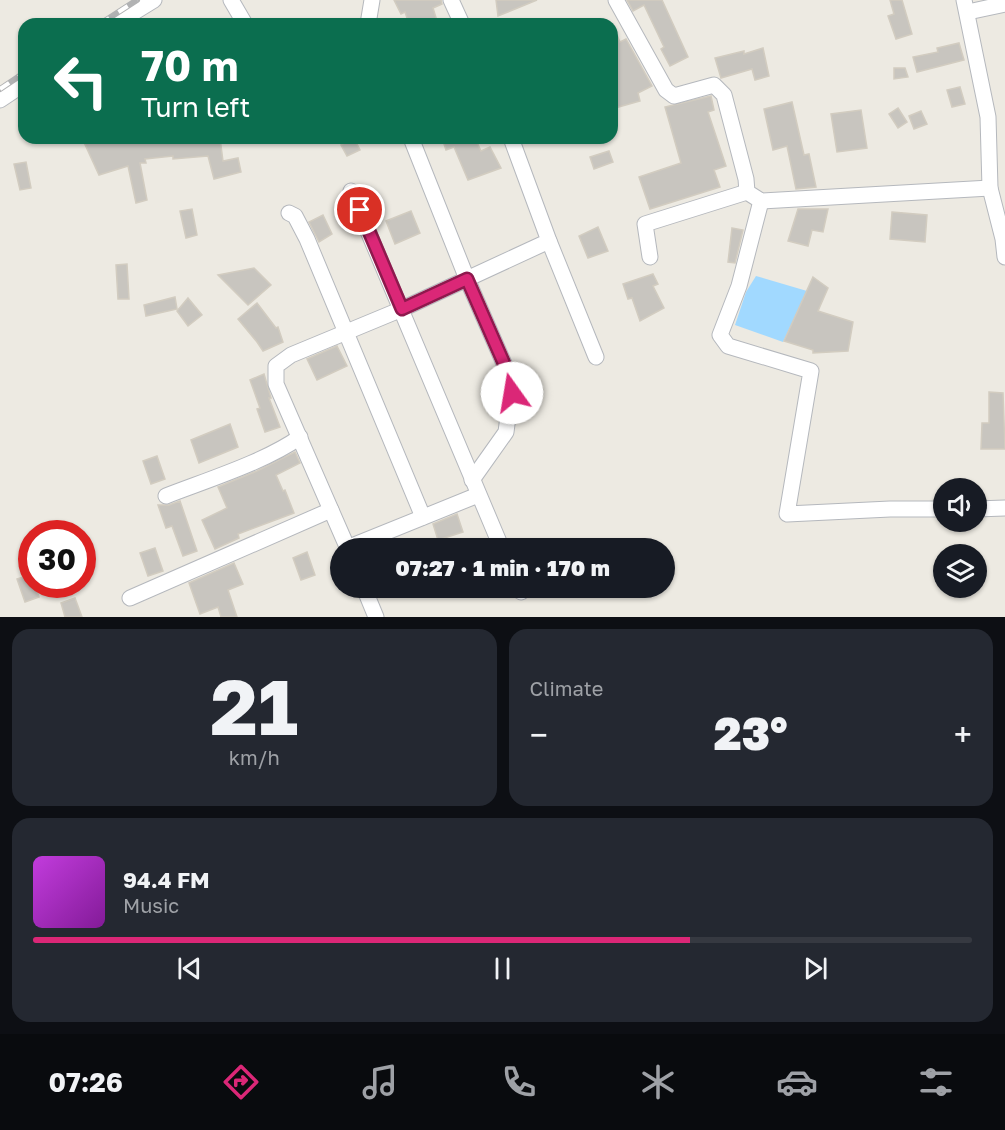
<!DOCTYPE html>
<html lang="en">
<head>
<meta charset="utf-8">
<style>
  :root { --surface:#171b24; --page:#242831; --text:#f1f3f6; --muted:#9ea1a6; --line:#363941; --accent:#db2777 }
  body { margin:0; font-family:"Golos Text",sans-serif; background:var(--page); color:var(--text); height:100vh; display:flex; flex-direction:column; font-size:22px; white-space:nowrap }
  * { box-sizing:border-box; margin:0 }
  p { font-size:20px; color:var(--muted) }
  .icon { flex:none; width:33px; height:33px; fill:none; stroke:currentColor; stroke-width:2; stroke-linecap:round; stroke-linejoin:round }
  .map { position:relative; height:617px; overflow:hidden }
  .sheet { display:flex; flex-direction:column; gap:12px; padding:12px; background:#0d0f14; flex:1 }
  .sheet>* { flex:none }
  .banner { position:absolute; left:18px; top:18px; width:600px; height:126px; border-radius:18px; box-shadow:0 2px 4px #0004; background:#0b6e4f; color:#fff; overflow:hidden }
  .controls { position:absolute; left:933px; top:478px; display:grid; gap:12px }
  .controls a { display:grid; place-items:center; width:54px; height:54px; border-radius:50%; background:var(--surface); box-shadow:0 2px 4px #0004; font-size:30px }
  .speed { position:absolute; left:18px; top:520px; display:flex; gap:12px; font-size:30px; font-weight:700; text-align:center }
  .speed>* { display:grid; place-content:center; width:78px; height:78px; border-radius:50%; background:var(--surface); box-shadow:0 2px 4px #0004; line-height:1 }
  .speed .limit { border:9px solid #d22; background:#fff; color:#111 }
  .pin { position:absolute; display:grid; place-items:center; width:51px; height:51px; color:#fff; margin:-26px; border:3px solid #fff; border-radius:50%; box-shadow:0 2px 6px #0007 }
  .me { position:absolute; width:66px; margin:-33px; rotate:347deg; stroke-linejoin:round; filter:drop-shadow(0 0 4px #0008) }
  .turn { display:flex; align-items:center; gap:21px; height:126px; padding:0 24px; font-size:27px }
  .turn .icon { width:78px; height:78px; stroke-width:2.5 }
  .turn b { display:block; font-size:42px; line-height:51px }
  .big { font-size:45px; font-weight:800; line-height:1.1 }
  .sheet .tile { flex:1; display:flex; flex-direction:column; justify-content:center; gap:9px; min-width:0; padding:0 21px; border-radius:18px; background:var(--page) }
  .sheet .dial { align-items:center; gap:0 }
  .dial b { font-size:78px; line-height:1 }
  .song { display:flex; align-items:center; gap:18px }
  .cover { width:72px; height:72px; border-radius:9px; background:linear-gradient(135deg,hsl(290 70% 55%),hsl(290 70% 35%)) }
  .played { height:6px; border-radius:3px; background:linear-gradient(90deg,var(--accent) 70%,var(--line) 70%) }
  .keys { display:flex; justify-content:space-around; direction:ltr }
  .heat { display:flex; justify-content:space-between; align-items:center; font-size:33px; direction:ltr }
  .sheet .tiles { flex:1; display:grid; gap:12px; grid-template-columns:1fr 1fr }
  .tile:last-child { grid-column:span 2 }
  .trip { position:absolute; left:330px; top:538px; width:345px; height:60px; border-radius:30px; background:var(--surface); box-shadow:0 2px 4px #0004; font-weight:800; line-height:60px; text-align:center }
  .dock { display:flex; height:96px; justify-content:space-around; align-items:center; background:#090b0e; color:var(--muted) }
  .dock .icon { width:42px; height:42px }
  .dock .on { color:var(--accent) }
  .dock b { font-size:27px; color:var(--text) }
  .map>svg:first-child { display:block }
  .water { fill:#a1d9ff }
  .building { fill:#c8c5bf; stroke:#d2ccc0; stroke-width:1.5 }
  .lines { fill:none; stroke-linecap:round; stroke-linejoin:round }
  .minor-casing { stroke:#b5b8bd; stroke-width:17 }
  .minor { stroke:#fff; stroke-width:15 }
  .rail-casing { stroke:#b1b2b3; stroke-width:6 }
  .rail { stroke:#fff; stroke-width:4; stroke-dasharray:11; stroke-linecap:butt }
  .route-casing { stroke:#8e194d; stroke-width:15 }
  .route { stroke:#db2777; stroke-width:10 }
</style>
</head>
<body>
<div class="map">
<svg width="1005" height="617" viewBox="0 0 1005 617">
  <rect width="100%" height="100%" fill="#edeae2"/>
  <polygon class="water" points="756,276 807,291 783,342 735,325 746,292"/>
  <g class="building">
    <polygon points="394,0 441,0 442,4 433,8 438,24 409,24 405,12 401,14"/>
    <polygon points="496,0 537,0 498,16"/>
    <polygon points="627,0 662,0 688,57 670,66 661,49 664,47 644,5 633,11"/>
    <polygon points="890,0 902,0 912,34 896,39 888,16 894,14"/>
    <polygon points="612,24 620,42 626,39 652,86 638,93 640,101 615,108 612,98"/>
    <polygon points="959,43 964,60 917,72 913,57 938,52 937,48"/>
    <polygon points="763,48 769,76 755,80 752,69 721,78 715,58 744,51 744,54"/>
    <polygon points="894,68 905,68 908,77 894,79"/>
    <polygon points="960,87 965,104 952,107 947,90"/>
    <polygon points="711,96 714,110 708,112 726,166 714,170 720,187 650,209 639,177 681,163 665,107"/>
    <polygon points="792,102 804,155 809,154 816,187 796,189 787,146 773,150 764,109"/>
    <polygon points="898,108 907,122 898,128 889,114"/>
    <polygon points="861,110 867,148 837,152 831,114"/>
    <polygon points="921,111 927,124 914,129 909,116"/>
    <polygon points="82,138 220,138 223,161 238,158 241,172 214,179 208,156 173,159 173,156 145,159 146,163 140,163 147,200 136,203 128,166 99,175"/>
    <polygon points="354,138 360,150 347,156 341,145"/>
    <polygon points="442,138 475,138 481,151 490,147 501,168 468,180 454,147 446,150"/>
    <polygon points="609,151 613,162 594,169 590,157"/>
    <polygon points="26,162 31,188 20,190 14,164"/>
    <polygon points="192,209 197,235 186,238 180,211"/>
    <polygon points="798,209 828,209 823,232 812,230 808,246 788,241"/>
    <polygon points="411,211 420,233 395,244 386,221"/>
    <polygon points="892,212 927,215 925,242 890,239"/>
    <polygon points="323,215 332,234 319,242 309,222"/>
    <polygon points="598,227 608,251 588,258 579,236"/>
    <polygon points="732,228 743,230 735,263 728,262"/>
    <polygon points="127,264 129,299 118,299 116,265"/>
    <polygon points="254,268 271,285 248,305 218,275"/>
    <polygon points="653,274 658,284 653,286 664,308 640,321 632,298 628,299 623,284"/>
    <polygon points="813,277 828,288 818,311 853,322 848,351 813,353 813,350 784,341"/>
    <polygon points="175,297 177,309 146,316 144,305"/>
    <polygon points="188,298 202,315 188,326 177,311"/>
    <polygon points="257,303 276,328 278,327 283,342 263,351 257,342 238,319"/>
    <polygon points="337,346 347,366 317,380 307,359"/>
    <polygon points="264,374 271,398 269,398 280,427 265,432 257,409 260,408 250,380"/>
    <polygon points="989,392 1003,393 1005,449 981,449 982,423 989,423"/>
    <polygon points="230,424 238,447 199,463 191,440"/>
    <polygon points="295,452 300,463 276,475 283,491 285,490 294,513 238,534 239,538 215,549 202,520 227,508 218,487 257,471"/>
    <polygon points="157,456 165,479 151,484 143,461"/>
    <polygon points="180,501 197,551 183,556 172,526 166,528 158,505 169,505"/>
    <polygon points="457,514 463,532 438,540 433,524"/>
    <polygon points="155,548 163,571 148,576 140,553"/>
    <polygon points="307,552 315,575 301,580 293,558"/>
    <polygon points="234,563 243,584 228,590 237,617 221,617 218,607 200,614 189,583"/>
    <polygon points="32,574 32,585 35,585 39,597 25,602 17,579"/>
    <polygon points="75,598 82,617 65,617 61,603"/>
  </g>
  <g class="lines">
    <g class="minor-casing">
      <g id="minor">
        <polyline points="231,0 245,24"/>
        <polyline points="451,0 462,24"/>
        <polyline points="616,0 666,90 674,96 714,85 724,95 746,179 747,192 761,201 990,188"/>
        <polyline points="964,0 988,117 990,188 1003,239 1005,257"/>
        <polyline points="968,12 1005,4"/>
        <polyline points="115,24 154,0"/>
        <polyline points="368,24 372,0"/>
        <polyline points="0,100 24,84"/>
        <polyline points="411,138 467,279 506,368 511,393 506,432 472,480"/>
        <polyline points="351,191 502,549"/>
        <polyline points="761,201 739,286 720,335 728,346 811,371 787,514 890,509 944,509"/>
        <polyline points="289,213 295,216 307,239 423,517"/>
        <polyline points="549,241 596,357"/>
        <polyline points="650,257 645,224 747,192"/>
        <path d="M166 496C207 480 265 462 300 437"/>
        <polyline points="976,509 1005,508"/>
        <polyline points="347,548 478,495"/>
        <polyline points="348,549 276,384 276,366 291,355 402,309 549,241 511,138"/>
        <polyline points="576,549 577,548"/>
        <polyline points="364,588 376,617"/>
        <polyline points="519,588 521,592 526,588"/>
        <polyline points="130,598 331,510"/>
      </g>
    </g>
    <use href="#minor" class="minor"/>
    <g class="rail-casing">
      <g id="rail">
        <polyline points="100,24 137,0"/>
        <polyline points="0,89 24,73"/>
      </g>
    </g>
    <use href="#rail" class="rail"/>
  </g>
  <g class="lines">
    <g class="route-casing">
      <polyline id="route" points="360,210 402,309 467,279 506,368 512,393"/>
    </g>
    <use href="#route" class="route"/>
  </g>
</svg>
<div class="controls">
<a><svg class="icon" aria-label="sound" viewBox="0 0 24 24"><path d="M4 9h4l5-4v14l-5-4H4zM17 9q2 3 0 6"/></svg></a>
<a><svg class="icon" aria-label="layers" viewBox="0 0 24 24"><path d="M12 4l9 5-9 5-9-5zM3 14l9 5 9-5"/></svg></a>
</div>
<div class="speed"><div class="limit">30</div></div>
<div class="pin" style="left:360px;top:210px;background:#d93025"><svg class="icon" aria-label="arrive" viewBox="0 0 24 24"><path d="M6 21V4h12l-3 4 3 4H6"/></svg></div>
<svg class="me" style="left:512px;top:393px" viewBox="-20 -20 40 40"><circle r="19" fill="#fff"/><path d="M0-13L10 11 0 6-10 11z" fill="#db2777"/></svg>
<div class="trip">07:27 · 1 min · 170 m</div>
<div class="banner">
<div class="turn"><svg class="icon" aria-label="left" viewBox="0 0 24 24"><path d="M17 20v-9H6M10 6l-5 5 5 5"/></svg><div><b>70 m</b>Turn left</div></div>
</div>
</div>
<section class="sheet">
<div class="tiles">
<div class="tile dial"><b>21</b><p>km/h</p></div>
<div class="tile"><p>Climate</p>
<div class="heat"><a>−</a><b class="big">23°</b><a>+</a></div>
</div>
<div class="tile">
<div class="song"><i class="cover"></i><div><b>94.4 FM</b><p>Music</p></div></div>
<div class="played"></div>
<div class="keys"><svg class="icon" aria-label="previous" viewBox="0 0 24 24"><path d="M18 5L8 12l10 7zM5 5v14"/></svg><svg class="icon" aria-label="pause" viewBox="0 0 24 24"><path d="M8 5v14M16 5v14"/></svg><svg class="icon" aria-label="next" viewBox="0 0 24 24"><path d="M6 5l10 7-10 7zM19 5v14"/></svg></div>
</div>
</div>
</section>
<nav class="dock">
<b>07:26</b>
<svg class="icon on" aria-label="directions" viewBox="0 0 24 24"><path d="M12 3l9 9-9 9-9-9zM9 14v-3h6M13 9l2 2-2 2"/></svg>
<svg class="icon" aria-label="music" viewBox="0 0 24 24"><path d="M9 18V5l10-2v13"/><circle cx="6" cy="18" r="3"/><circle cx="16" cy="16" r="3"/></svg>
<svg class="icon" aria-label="phone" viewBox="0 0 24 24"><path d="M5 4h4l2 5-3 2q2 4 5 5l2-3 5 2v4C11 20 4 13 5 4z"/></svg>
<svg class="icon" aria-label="climate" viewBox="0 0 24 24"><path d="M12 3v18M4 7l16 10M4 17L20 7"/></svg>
<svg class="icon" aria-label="car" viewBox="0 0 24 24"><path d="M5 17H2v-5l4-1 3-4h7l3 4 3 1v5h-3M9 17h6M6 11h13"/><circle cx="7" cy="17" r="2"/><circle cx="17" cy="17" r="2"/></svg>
<svg class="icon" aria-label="filters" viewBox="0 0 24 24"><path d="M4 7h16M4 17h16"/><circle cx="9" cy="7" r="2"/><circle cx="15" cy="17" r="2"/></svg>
</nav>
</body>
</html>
